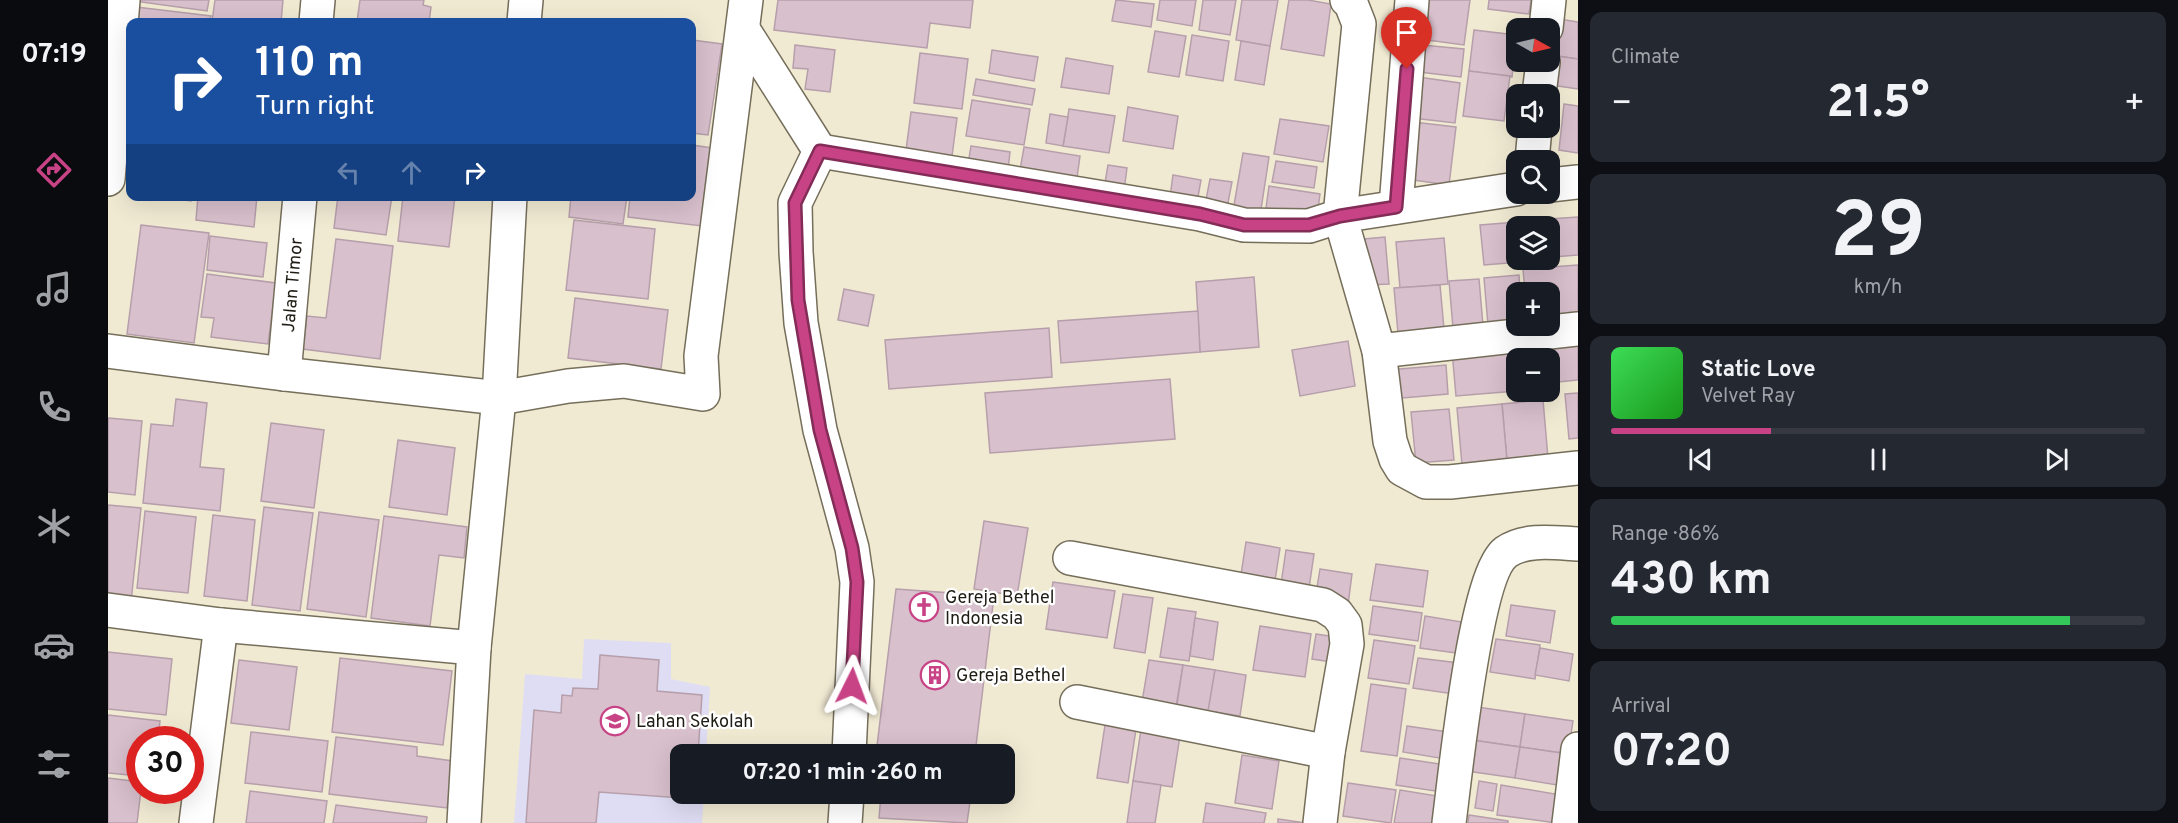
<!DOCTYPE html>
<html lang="en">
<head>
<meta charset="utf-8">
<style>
  :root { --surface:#171b24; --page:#242831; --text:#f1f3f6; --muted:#9ea1a6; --line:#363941; --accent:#c84386 }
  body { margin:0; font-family:Overpass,sans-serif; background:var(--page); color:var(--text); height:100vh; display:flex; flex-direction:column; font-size:22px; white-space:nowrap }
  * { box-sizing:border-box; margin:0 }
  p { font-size:20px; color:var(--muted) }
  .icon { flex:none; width:33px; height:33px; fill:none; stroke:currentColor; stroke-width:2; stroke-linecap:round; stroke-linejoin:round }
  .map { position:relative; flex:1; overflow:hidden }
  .side { display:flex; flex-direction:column; gap:12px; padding:12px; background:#0d0f14; width:600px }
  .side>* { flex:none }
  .top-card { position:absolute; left:18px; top:18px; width:570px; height:183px; border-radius:12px; box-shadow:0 6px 24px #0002; background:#1a4fa0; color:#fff; overflow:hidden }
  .needle { width:39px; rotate:98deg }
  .controls { position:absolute; left:1398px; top:18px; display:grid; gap:12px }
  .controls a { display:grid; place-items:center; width:54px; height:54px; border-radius:12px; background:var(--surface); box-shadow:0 6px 24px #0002; font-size:30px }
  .speed { position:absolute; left:18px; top:726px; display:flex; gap:12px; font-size:30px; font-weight:700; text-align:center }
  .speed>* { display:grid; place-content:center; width:78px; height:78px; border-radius:50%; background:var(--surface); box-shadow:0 6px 24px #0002; line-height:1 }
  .speed .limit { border:9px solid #d22; background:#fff; color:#111 }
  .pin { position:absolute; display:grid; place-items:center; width:51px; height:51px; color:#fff; margin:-62px -26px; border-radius:50% 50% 50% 0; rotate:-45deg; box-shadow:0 0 6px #0007 }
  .pin .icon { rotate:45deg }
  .me { position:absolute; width:66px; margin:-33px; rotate:3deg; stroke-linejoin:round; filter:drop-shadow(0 0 4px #0008) }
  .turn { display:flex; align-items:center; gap:21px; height:126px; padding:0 30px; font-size:27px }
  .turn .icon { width:78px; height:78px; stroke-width:2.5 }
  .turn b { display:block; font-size:42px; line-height:51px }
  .lanes { display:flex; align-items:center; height:57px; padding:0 30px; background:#0003; justify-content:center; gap:30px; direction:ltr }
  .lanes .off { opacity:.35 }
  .big { font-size:45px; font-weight:700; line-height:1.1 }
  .side .card { flex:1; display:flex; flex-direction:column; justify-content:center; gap:9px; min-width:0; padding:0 21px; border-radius:12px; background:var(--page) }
  .side .dial { align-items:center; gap:0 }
  .dial b { font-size:78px; line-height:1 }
  .song { display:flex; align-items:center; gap:18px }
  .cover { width:72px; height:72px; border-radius:9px; background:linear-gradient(135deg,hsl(130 70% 55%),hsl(120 70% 35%)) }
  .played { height:6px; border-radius:3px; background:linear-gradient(90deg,var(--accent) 30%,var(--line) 30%) }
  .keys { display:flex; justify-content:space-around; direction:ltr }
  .heat { display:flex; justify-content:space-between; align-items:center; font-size:33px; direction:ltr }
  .charge { height:9px; border-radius:4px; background:linear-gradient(90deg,#34c759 86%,var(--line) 0) }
  .trip { position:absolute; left:562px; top:744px; width:345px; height:60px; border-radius:12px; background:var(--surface); box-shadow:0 6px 24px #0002; font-weight:700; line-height:60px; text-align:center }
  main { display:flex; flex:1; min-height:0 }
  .tabs { display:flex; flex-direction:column; width:108px; justify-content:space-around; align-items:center; background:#090b0e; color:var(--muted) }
  .tabs .icon { width:42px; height:42px }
  .tabs .current { color:var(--accent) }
  .tabs b { font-size:27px; color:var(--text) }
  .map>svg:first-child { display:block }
  .education { fill:#dfddf3 }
  .building { fill:#d8c0cc; stroke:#b69fab; stroke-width:1.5 }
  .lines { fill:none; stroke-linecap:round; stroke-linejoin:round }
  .minor-casing { stroke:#756e5a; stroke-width:36 }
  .minor { stroke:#fff; stroke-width:33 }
  .route-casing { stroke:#822c57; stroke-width:15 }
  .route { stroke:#c84386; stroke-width:10 }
  .labels { text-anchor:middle; stroke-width:4.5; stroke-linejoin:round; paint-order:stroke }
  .street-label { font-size:18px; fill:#201d15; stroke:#fff }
  .poi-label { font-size:18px; fill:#201d15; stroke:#fff; text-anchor:start }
</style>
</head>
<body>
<main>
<nav class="tabs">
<b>07:19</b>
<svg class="icon current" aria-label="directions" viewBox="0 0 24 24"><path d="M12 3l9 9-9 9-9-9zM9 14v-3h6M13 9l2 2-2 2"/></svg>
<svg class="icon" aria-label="music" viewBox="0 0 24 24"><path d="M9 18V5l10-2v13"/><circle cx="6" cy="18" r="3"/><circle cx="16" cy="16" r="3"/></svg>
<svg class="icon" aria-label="phone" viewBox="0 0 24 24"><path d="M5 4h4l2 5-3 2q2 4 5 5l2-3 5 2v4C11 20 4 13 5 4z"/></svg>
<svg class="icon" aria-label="climate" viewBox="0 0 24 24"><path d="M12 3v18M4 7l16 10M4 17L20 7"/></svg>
<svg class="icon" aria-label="car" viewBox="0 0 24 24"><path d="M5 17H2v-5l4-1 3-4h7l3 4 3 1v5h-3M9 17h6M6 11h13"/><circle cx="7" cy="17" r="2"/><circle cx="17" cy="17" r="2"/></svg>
<svg class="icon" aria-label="filters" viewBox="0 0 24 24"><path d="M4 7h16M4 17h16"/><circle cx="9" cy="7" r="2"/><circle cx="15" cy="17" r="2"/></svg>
</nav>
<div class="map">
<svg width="1470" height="823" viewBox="0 0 1470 823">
  <rect width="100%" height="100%" fill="#f1ead3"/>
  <polygon class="education" points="476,639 563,643 563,679 602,687 598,754 573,754 573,794 596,794 594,823 406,823 417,674 474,679"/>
  <g class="building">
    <polygon points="19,0 101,0 99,11"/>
    <polygon points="107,0 175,0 173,22 104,22"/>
    <polygon points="252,0 316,0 315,5 323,7 321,22 249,22"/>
    <polygon points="670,0 865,0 862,28 822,23 819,48 666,30"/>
    <polygon points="1008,0 1046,4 1043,27 1004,21"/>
    <polygon points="1052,0 1088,0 1084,26 1049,20"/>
    <polygon points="1095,0 1128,0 1122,35 1091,30"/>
    <polygon points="1134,0 1170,0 1162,46 1128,40"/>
    <polygon points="1181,0 1200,0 1223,4 1216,56 1173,49"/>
    <polygon points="1317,0 1362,0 1356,45 1312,39"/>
    <polygon points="1381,0 1423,0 1421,14 1380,9"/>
    <polygon points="28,7 103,16 102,22 26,22"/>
    <polygon points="1445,18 1470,22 1470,59 1442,55"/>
    <polygon points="1366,30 1408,35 1404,77 1361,71"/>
    <polygon points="1047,31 1078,36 1071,77 1040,72"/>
    <polygon points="1084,35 1121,41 1115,81 1078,75"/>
    <polygon points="584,40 614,44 600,135 584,133"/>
    <polygon points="1133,41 1162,46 1156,85 1127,80"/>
    <polygon points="687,45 727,50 722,92 697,89 700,69 685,68"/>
    <polygon points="1314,45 1356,49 1353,77 1311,72"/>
    <polygon points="884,50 930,57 926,81 881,73"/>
    <polygon points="812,53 860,59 854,109 806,103"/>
    <polygon points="1442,55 1470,59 1470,89 1437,84"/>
    <polygon points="958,58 1005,66 1001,94 953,87"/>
    <polygon points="1361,71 1402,76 1396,121 1355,116"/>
    <polygon points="1310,77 1352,83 1347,123 1305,118"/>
    <polygon points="868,79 927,89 924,105 865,95"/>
    <polygon points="864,100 922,109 916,145 858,136"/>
    <polygon points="1456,104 1470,106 1470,153 1451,150"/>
    <polygon points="1020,107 1070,116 1065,149 1015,141"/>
    <polygon points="961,109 1007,116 1001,153 955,146"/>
    <polygon points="803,112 849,118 844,156 798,150"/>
    <polygon points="942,114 960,117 955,146 938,143"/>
    <polygon points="1172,119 1221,126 1215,162 1166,154"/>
    <polygon points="1305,122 1348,127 1341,185 1298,179"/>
    <polygon points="584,145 604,148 594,226 520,217 522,196 584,196"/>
    <polygon points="863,146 902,152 900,170 860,164"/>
    <polygon points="916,147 972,156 968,185 911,176"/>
    <polygon points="1135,153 1161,157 1152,216 1125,211"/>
    <polygon points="1168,161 1209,167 1206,188 1164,182"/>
    <polygon points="1000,165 1019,168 1016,191 996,188"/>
    <polygon points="1065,175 1093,180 1088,208 1061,204"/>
    <polygon points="1102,179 1124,182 1119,208 1097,205"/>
    <polygon points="1161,186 1212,194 1209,216 1158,208"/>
    <polygon points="44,196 83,196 83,201"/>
    <polygon points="90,196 149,196 146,227 88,220"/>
    <polygon points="230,196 284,196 278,235 226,228"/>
    <polygon points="295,196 347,196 341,247 290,241"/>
    <polygon points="463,196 519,196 515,224 461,217"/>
    <polygon points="1470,217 1470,255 1445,257 1442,219"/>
    <polygon points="466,220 547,229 540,299 458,290"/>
    <polygon points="1409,222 1408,260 1412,260 1412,262 1376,265 1372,225"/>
    <polygon points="33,225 101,233 86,343 19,334"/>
    <polygon points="102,236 159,243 155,277 99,270"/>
    <polygon points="1277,237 1281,284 1260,285 1256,239"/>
    <polygon points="1336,238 1340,284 1292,288 1288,242"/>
    <polygon points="228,239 285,246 272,359 195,349 199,316 218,318"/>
    <polygon points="1470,265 1470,314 1442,316 1442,292 1417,292 1415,269"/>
    <polygon points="99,274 168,283 160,344 103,337 106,318 93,317"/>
    <polygon points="1411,275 1412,292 1408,292 1408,322 1380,325 1376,278"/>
    <polygon points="1146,277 1151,347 1092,352 1088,282"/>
    <polygon points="1371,279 1375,325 1345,328 1341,281"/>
    <polygon points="1332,285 1336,329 1290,333 1286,288"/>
    <polygon points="736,289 766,295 760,326 730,320"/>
    <polygon points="467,298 560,310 553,369 460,358"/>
    <polygon points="1090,311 1092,352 953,363 950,321"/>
    <polygon points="941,328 944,377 781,389 777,340"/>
    <polygon points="1470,340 1470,380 1450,382 1446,341"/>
    <polygon points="1240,341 1247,386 1192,396 1184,350"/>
    <polygon points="1413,345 1414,358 1408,358 1408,391 1348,396 1344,351"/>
    <polygon points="1443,353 1447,395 1419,397 1419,392 1442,392 1442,358 1416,358 1416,356"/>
    <polygon points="1338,365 1340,394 1283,399 1280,370"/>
    <polygon points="1062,379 1067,439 882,453 877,393"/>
    <polygon points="1470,393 1470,438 1461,439 1457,394"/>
    <polygon points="68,399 99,403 92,467 116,469 112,511 35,503 43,424 65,426"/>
    <polygon points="1435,400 1440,458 1399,461 1394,404"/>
    <polygon points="1394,404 1399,461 1354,465 1349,408"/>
    <polygon points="1341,409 1346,460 1308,463 1303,412"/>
    <polygon points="0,418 34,421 27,495 0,492"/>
    <polygon points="163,423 216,430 206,508 153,501"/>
    <polygon points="290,440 347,448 339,515 281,507"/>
    <polygon points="0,505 33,508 23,602 0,600"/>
    <polygon points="156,507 205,513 192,611 144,605"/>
    <polygon points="37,511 88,517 80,593 29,588"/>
    <polygon points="211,512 271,520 258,617 199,609"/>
    <polygon points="105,515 147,520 139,601 96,596"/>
    <polygon points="276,516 359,527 356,558 331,555 322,626 263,618"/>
    <polygon points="876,521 920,528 909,596 866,589"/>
    <polygon points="1138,542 1172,548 1166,587 1132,581"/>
    <polygon points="1178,550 1206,554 1201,588 1173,584"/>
    <polygon points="1268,564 1320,571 1315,607 1262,600"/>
    <polygon points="1212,569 1244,574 1240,605 1207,600"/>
    <polygon points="945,582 1007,591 999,638 938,629"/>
    <polygon points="788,589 886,596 867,754 768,754"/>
    <polygon points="1015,594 1045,598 1037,653 1006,648"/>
    <polygon points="1403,605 1447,611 1442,643 1398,636"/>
    <polygon points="1265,606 1314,613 1310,641 1261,634"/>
    <polygon points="1060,608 1088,612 1081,661 1052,657"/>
    <polygon points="1317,616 1360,623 1355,654 1312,648"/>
    <polygon points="1087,618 1110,622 1105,660 1082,656"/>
    <polygon points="1152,626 1203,634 1197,677 1145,670"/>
    <polygon points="1208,634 1234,638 1230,663 1204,659"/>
    <polygon points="1388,639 1432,645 1427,679 1382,672"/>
    <polygon points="1266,640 1307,646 1301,684 1260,678"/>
    <polygon points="1432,648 1465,654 1461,681 1427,675"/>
    <polygon points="0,652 64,659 58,715 0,709"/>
    <polygon points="492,655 551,660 549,691 594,695 590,754 573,754 573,794 587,794 587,799 491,792 488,823 418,823 426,710 453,713 454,695 464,696 465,688 490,689"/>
    <polygon points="232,658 344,671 335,745 224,732"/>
    <polygon points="1310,658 1351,663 1346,694 1305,688"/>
    <polygon points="131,660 189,667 181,730 123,723"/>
    <polygon points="1041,660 1075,665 1068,707 1034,702"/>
    <polygon points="1075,665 1107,670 1100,716 1068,711"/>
    <polygon points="1107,670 1138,675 1132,716 1100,711"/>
    <polygon points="1263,684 1298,689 1289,756 1253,751"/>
    <polygon points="1369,707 1417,714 1412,747 1364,740"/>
    <polygon points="1417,714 1465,721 1460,754 1412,747"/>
    <polygon points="0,715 52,721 50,740 32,740 32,776 0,773"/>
    <polygon points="997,725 1028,729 1020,783 989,778"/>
    <polygon points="1299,726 1340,732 1337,759 1295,752"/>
    <polygon points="1033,730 1072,736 1064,787 1025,781"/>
    <polygon points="143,732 220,741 214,792 137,783"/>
    <polygon points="228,737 309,747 309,756 345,761 339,808 221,794"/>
    <polygon points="1364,740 1412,747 1407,778 1359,771"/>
    <polygon points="1412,747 1460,754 1455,786 1407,778"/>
    <polygon points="1134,755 1171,761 1164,809 1127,803"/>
    <polygon points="1292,758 1338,765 1334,792 1288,785"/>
    <polygon points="0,778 32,782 33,790 29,823 0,823"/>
    <polygon points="1025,781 1053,785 1047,823 1019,823"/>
    <polygon points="1371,781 1389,784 1385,811 1367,808"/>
    <polygon points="1240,783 1288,790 1283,823 1235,816"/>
    <polygon points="1393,785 1453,795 1449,823 1389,815"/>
    <polygon points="1292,790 1329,796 1325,823 1286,823"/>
    <polygon points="142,791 219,801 216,823 138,823"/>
    <polygon points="773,794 863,794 859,823 771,818"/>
    <polygon points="1098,803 1158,813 1156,823 1095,823"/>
    <polygon points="228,805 319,817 318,823 225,823"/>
    <polygon points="1361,815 1400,821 1400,823 1360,823"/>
    <polygon points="1170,819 1198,823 1170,823"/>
  </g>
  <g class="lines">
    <g class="minor-casing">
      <g id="minor">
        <polyline points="1239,0 1242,1 1251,24 1232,216 1271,351 1282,441 1288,459 1294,469 1318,482 1342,482 1470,468"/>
        <polyline points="208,22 210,0"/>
        <polyline points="416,22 418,0"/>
        <polyline points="1438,28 1441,0"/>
        <polyline points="636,31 712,151 687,203 688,252 693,323 712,430 744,548 749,582 741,754"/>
        <polyline points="1431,94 1435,62"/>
        <polyline points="712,151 1092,214 1136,225 1201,226 1232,216 1408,189"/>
        <polyline points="1424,160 1427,128"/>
        <polyline points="0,179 15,0"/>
        <polyline points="1442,185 1470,182"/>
        <polyline points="1288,207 1304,0"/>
        <polyline points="0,351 176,374 391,398 460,386 516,381 595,394 593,356 638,0"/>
        <polyline points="1271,351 1470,329"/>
        <polyline points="176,374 192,196"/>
        <polyline points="962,558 1215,605 1229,614 1237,625 1239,644 1220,752 1212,823"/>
        <polyline points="0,610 113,625 366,648"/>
        <polyline points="969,702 1220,752"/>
        <polyline points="88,823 113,625"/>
        <polyline points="356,823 366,648 391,398 402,196"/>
        <polyline points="737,823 739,794"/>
        <path d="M1341 823C1347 777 1367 575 1398 552 1418 538 1448 543 1470 544"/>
        <polyline points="1461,823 1470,749"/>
      </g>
    </g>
    <use href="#minor" class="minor"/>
  </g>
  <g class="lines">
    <g class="route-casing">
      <polyline id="route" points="744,686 749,582 744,548 712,430 690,300 687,203 712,151 1092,214 1136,225 1201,225 1232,216 1288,207 1299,69"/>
    </g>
    <use href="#route" class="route"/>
  </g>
  <defs>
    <g id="church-ring" transform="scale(1.5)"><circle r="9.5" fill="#fff" stroke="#c84386" stroke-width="1.5"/><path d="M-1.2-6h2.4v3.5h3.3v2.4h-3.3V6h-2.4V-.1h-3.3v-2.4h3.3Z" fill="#c84386"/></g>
    <g id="building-ring" transform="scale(1.5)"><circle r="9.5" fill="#fff" stroke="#c84386" stroke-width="1.5"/><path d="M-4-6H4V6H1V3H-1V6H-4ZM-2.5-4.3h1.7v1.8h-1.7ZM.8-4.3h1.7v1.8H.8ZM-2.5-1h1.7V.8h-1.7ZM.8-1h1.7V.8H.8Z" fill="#c84386"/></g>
    <g id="school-ring" transform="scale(1.5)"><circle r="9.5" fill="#fff" stroke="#c84386" stroke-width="1.5"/><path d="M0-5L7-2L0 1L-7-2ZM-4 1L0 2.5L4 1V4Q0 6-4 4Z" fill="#c84386"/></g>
  </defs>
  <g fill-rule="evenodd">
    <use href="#church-ring" x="816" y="607"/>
    <use href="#building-ring" x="827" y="675"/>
    <use href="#school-ring" x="507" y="721"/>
  </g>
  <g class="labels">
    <g class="street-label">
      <text transform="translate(184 285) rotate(-85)" y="6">Jalan Timor</text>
    </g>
    <g class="poi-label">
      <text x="837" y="603">Gereja Bethel<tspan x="837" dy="21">Indonesia</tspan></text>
      <text x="848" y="681">Gereja Bethel</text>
      <text x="528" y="727">Lahan Sekolah</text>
    </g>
  </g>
</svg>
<div class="controls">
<a><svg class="needle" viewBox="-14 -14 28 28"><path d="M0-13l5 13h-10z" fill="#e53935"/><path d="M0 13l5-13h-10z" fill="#9ea1a6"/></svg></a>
<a><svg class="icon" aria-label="sound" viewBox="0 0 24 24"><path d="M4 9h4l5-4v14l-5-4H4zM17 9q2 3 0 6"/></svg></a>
<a><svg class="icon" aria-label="search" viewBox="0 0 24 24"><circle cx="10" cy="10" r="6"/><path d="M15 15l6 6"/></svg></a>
<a><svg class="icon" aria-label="layers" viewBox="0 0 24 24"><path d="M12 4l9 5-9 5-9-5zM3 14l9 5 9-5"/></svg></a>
<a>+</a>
<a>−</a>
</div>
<div class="speed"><div class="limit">30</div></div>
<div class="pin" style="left:1299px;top:69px;background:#d93025"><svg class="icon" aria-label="arrive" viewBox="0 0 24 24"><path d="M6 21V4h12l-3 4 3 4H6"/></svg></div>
<svg class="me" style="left:744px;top:686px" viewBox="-20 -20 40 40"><path d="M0-17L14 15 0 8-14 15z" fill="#c84386" stroke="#fff" stroke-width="4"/></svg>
<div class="trip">07:20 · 1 min · 260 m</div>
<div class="top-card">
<div class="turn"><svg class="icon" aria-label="right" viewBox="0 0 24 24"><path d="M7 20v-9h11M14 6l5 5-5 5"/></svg><div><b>110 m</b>Turn right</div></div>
<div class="lanes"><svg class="icon off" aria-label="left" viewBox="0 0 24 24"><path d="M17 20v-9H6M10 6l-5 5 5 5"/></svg><svg class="icon off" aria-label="ahead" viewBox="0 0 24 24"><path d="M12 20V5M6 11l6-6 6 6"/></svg><svg class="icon" aria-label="right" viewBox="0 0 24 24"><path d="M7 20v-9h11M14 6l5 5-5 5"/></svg></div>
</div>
</div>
<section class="side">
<div class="card"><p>Climate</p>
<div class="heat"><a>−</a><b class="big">21.5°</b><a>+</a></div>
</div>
<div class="card dial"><b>29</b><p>km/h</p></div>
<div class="card">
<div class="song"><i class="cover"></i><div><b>Static Love</b><p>Velvet Ray</p></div></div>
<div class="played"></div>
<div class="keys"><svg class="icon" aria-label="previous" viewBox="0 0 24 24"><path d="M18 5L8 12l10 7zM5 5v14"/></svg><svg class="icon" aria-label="pause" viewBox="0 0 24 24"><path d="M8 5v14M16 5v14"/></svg><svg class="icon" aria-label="next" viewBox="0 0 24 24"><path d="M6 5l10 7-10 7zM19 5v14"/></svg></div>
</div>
<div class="card"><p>Range · 86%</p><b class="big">430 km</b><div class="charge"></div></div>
<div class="card"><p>Arrival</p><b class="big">07:20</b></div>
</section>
</main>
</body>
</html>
